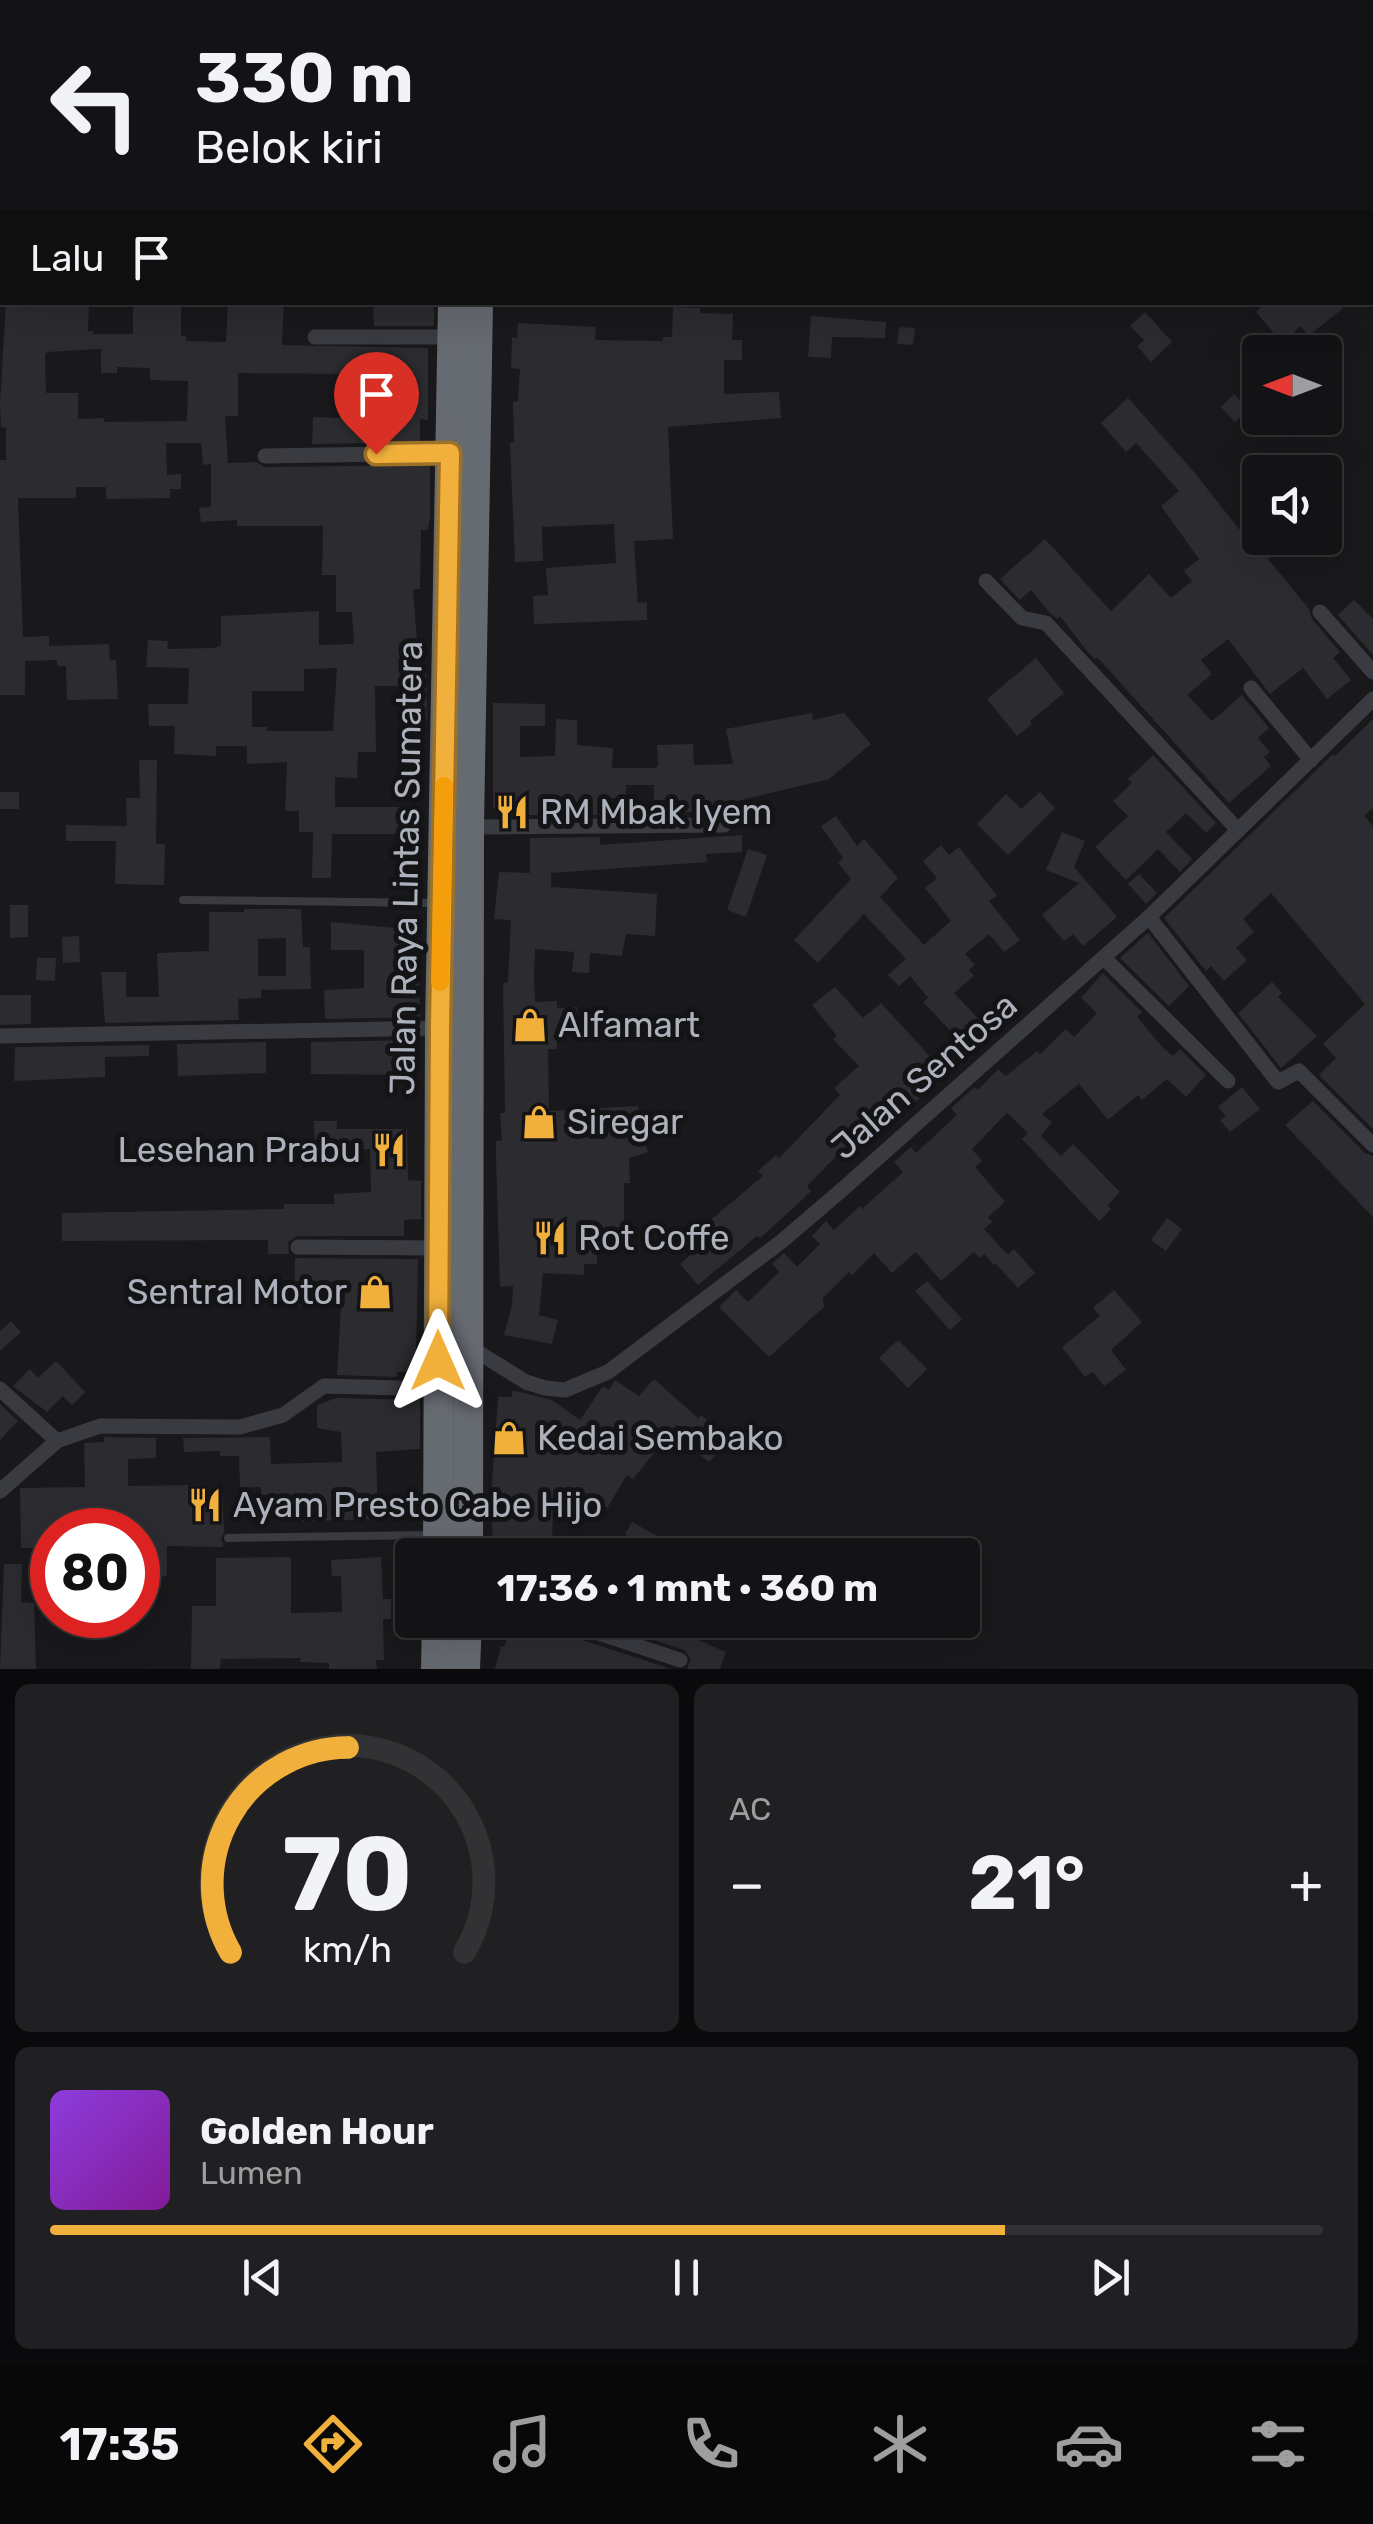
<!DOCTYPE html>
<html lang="id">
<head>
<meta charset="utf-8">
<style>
  :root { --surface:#131315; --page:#202022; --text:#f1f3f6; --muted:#9d9ea0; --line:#323234; --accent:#f1b03c }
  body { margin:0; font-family:Rubik,sans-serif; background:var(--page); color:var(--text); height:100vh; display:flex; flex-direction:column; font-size:38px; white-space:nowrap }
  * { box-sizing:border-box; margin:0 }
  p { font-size:32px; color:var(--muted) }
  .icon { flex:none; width:55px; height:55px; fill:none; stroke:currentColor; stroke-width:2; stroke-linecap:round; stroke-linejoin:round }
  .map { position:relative; height:1669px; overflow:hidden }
  .sheet { display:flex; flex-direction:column; gap:15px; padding:15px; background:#0a0a0c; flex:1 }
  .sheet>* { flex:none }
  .hud { position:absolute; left:0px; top:0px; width:1375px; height:305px; box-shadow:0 10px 40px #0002,0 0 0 2px var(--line); background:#131315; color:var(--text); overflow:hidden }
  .needle { width:65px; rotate:270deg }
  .controls { position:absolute; left:1242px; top:335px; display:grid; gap:20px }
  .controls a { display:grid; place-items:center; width:100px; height:100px; border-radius:10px; background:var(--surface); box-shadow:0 10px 40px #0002,0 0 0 2px var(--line); font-size:50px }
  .speed { position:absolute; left:30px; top:1508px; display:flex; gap:20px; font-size:50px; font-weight:700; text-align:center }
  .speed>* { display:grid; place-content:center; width:130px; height:130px; border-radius:50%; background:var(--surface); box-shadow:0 10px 40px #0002,0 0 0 2px var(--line); line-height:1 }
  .speed .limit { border:15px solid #d22; background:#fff; color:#111 }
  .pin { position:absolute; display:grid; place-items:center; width:85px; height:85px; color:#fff; margin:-102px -42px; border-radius:50% 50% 50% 0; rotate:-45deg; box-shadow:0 0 10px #0007 }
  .pin .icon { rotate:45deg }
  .me { position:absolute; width:110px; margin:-55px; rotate:0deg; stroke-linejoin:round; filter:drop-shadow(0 0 8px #0008) }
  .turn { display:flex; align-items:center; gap:35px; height:210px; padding:0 30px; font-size:45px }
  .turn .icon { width:130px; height:130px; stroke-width:2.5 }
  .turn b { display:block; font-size:70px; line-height:85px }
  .then { display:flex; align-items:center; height:95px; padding:0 30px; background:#0003; gap:20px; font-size:38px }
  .big { font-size:75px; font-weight:700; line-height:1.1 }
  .sheet .widget { flex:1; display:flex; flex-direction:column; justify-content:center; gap:15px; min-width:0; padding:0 35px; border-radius:15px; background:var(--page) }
  .sheet .dial { align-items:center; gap:0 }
  .dial svg { height:260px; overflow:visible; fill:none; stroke:var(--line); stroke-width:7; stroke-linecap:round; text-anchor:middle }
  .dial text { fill:var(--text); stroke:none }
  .song { display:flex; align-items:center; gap:30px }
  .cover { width:120px; height:120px; border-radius:15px; background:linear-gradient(135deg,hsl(270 70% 55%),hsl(290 70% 35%)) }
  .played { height:10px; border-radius:5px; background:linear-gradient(90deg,var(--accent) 75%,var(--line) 75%) }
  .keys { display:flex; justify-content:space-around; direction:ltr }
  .heat { display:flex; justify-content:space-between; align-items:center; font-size:55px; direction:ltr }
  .sheet .tiles { flex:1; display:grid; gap:15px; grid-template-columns:1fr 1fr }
  .widget:last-child { grid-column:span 2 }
  .trip { position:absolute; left:395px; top:1538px; width:585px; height:100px; border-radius:10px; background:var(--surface); box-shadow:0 10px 40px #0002,0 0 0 2px var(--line); font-weight:700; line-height:100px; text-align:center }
  .tabs { display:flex; height:160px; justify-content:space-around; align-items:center; background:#080808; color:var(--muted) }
  .tabs .icon { width:70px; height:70px }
  .tabs .on { color:var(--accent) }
  .tabs b { font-size:45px; color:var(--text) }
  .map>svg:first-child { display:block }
  .building { fill:#2c2c30; fill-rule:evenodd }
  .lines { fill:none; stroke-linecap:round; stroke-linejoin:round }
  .lane { stroke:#3a3b41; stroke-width:8 }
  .street { stroke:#3a3b41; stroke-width:15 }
  .highway { stroke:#666a71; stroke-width:30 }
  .route-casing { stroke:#9d7227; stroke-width:25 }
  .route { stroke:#f1b03c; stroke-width:18 }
  .slow { stroke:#f59e0b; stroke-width:18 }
  .labels { text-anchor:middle; stroke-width:10; stroke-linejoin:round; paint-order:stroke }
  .poi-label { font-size:35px; fill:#acb1bb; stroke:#141417; text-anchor:start }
  .street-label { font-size:35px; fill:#acb1bb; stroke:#141417 }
</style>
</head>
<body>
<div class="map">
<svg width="1373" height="1669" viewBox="0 0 1373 1669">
  <rect width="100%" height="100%" fill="#19191c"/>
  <g class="building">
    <path d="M6 302H89L88 331H93V334H133V302H181V336H186V341L226 342 228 302H284L282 345 428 348V420L420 419V442L312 444 313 417 360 419 361 374 238 373V416H225L228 463 256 462 265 467 430 465V518L428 530H421L420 589H413L419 666H426L427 720H406V686H375L376 752H358L357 778 335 777V807H408V834H332L331 878H312L313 832H299V811H285L287 762 247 764V746H216V756L174 754 175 726H149L148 704H188L189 668 146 667 148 640 168 641 167 649 214 648 221 645V616L319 611V645L354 644 352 612H336V575H322L323 526H237V520L201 522 199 508 211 507V464L203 465 201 443H166L167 475 181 474V489H170V498L106 499V487H76V498H18L23 637 49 636V646L109 644 110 660H116L118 699 67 700 66 666H57V660L25 661V695H0V460H6V427L1 428 0 404ZM101 349V373H117V367L150 368V380L188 381 187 421 104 422V418L78 419V393H46L45 354 48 352ZM337 668 333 731H267V727H252V691H304V669Z"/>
    <polygon points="373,302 434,302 434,326 374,326"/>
    <polygon points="1267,302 1351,302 1308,336 1301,326 1282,343 1256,312"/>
    <polygon points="673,307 700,308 700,313 733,314 732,340 742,340 742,360 724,360 724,394 779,392 781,418 668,427 673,539 634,541 638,603 647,602 647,620 534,624 533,596 548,595 546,568 616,563 614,524 542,527 543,561 515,562 510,443 514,442 513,402 518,401 520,369 511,368 512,337 517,338 518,323 596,327 595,340 663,341 663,337 672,337"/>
    <polygon points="1145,312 1172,342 1151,362 1137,346 1144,340 1130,326"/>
    <polygon points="811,316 886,322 885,338 832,337 831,358 808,357"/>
    <polygon points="899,327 915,328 913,345 897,344"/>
    <polygon points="1234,394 1248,409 1235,422 1221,407"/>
    <polygon points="1128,398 1194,472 1247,539 1260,526 1260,538 1292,538 1268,559 1309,609 1312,619 1340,652 1333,658 1351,680 1327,699 1303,668 1270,694 1228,639 1201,660 1212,674 1187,695 1212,721 1242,695 1269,728 1258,738 1270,752 1264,757 1271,766 1229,803 1097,657 1095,659 1086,650 1060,616 1058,619 1050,613 1031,590 1020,600 1000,579 1045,539 1111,611 1149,574 1171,598 1192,581 1184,571 1199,559 1161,506 1179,491 1136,443 1126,452 1101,423"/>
    <polygon points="1294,418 1327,418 1308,434"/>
    <polygon points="1354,600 1373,619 1373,655 1338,615"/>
    <polygon points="1036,658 1064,693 1030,721 1032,724 1017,736 987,699"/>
    <polygon points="493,703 545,704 545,726 520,726 520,757 555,756 556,719 577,720 577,745 613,748 612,768 655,768 658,766 657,745 693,744 694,765 733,764 726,729 812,713 813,720 844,713 871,744 829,779 737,801 737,813 668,812 668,800 654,800 654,785 626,785 626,798 600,798 600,815 505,815 504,809 493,808"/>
    <polygon points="1373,719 1373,808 1364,816 1373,826 1373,1129 1319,1075 1336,1058 1323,1044 1365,1004 1271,893 1243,919 1254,932 1236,948 1247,960 1224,981 1211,966 1206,971 1164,918 1333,754 1335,756"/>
    <polygon points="1153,755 1216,823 1206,833 1186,813 1166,832 1192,859 1180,872 1158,849 1126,880 1095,847 1128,816 1113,801 1132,783 1128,779"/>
    <polygon points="139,760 157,760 156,844 165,844 164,885 115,884 116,841 66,841 66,825 127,826 126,798 140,798"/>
    <rect x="0" y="792" width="19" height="17"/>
    <polygon points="1040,792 1055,808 1008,855 977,824 1006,794 1021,809"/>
    <polygon points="836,816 857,846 864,839 898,878 880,897 924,945 951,921 925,888 937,878 923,861 941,845 949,855 959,847 997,896 989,901 1020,940 1004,952 989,934 965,954 975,965 969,970 974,976 954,993 988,1029 976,1040 968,1032 959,1040 923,1002 928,998 910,976 899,986 888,975 906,959 864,914 818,963 794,940 851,879 838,863 843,858 821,826"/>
    <polygon points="1062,832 1085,841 1074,867 1117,917 1083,946 1073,934 1064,941 1042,915 1079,883 1046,870"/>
    <polygon points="742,835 742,852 706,854 707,862 551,873 551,887 657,894 655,936 626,934 622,956 590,953 589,973 572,972 574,952 535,949 534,975 535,1002 557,1001 557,1008 577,1007 578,1027 557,1028 557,1049 548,1049 549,1111 638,1106 640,1130 648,1152 629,1158 630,1183 624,1183 624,1247 597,1247 597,1264 584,1264 584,1275 543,1273 539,1315 558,1320 552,1344 504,1335 512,1305 513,1286 500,1287 496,1158 496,1141 502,1141 500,1113 505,1113 503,983 508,982 511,920 494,919 499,872 530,873 530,838 600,837 600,845"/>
    <polygon points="748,849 767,855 746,917 727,910"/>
    <polygon points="1139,874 1157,893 1146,904 1128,884"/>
    <polygon points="10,905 28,905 28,937 10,938"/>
    <path d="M244 909H301L303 947H310L311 989 261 990V998L238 999 239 1020 105 1023 101 972H126V997H159L157 953 209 951V912H244ZM286 938V976H258V939Z"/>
    <polygon points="331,922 417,930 415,962 418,962 420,1017 325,1019 324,990 364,988 364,950 331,950"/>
    <polygon points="1148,933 1189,986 1169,1006 1120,958"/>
    <polygon points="79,936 80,962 63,963 62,937"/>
    <polygon points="37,958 56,958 55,981 36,980"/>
    <polygon points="1103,973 1142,1012 1137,1017 1163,1048 1173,1056 1180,1049 1206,1075 1186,1097 1167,1079 1142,1100 1138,1095 1108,1120 1079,1084 1042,1114 1052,1122 1041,1136 1061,1156 1073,1144 1120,1192 1108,1205 1111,1209 1099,1221 1022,1139 1028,1133 1007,1113 972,1149 982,1161 975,1167 1005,1202 988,1217 992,1222 984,1229 1008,1255 1014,1249 1035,1273 1018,1288 996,1264 994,1265 984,1254 980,1258 974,1252 941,1281 916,1252 892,1273 874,1253 852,1275 849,1272 823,1298 824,1307 769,1357 719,1307 736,1290 748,1302 779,1272 772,1264 784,1253 797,1267 820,1244 812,1236 826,1221 834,1230 860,1206 862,1209 903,1172 894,1162 911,1147 916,1153 957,1115 951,1108 975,1087 978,1090 998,1069 1006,1076 1037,1051 1040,1054 1066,1029 1074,1037 1097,1013 1081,998"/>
    <polygon points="1272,982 1282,993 1278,997 1317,1036 1281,1068 1238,1013"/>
    <polygon points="835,987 863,1018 881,1003 937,1064 914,1087 922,1096 896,1118 889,1110 852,1144 850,1142 807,1186 811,1191 803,1199 760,1238 757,1236 698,1285 680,1264 704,1243 695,1233 763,1176 758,1171 776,1155 779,1158 815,1121 840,1095 834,1088 859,1066 833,1039 837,1036 812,1005"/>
    <polygon points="0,995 31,995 31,1024 0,1025"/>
    <polygon points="419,1040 419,1044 411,1045 411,1075 311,1074 311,1042"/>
    <polygon points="266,1042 266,1073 178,1076 177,1044"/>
    <polygon points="149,1045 149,1056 105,1057 105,1077 14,1081 15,1047"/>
    <polygon points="1242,1087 1260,1109 1230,1132 1220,1120 1226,1116 1218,1107"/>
    <polygon points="1313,1101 1365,1153 1373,1156 1373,1217 1285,1125"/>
    <polygon points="314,1121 337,1121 337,1129 407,1129 408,1180 421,1181 421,1219 404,1220 404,1236 297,1236 288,1242 289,1254 268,1254 268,1240 62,1241 62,1213 284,1209 284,1204 334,1204 334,1194 371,1192 370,1149 320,1150 320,1147 315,1147"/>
    <polygon points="1167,1218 1182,1229 1166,1251 1151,1240"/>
    <polygon points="295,1258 418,1259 416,1354 418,1354 418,1372 397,1372 397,1377 337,1375 341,1306 294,1306"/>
    <polygon points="927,1281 962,1319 950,1330 915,1291"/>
    <polygon points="1114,1290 1142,1322 1111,1350 1126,1370 1104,1386 1093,1372 1085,1377 1062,1347 1100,1316 1093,1308"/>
    <polygon points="11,1321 21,1332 0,1351 0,1331"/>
    <polygon points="898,1340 927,1369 908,1388 879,1358"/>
    <polygon points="56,1361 85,1392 72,1405 63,1396 47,1412 13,1386 30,1369 38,1378"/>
    <polygon points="654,1379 698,1418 701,1415 729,1439 709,1462 695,1451 700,1445 677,1425 633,1479 627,1475 607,1508 580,1490 573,1501 553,1489 552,1555 493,1555 491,1497 498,1397 512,1397 512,1391 520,1392 552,1400 580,1420 603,1386 609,1390 615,1380 639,1396"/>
    <polygon points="336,1398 420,1400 420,1449 376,1452 378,1519 280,1522 279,1495 261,1495 261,1487 240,1488 239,1456 220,1456 220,1451 184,1452 183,1438 270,1437 271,1464 342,1462 341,1432 317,1428 317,1405"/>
    <polygon points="0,1404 18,1421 0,1440"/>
    <polygon points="104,1437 156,1438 156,1458 128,1459 128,1486 203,1485 203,1495 222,1494 224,1532 221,1539 224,1547 167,1546 167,1576 157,1576 158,1591 138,1592 138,1530 52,1530 52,1548 21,1548 20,1488 85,1487 84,1443 104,1442"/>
    <polygon points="632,1522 657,1536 649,1549 625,1534"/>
    <polygon points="291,1557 291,1613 342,1612 341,1576 332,1576 331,1560 381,1557 383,1599 391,1599 391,1619 383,1619 384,1660 376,1660 377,1669 329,1669 329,1663 300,1662 301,1658 221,1659 220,1669 191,1669 192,1606 216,1606 216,1558"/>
    <polygon points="4,1564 22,1564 21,1602 34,1603 36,1669 0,1669"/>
    <polygon points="514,1620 548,1620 555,1631 671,1669 495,1669 501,1646 504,1647"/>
    <polygon points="595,1620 652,1620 726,1652 720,1669 687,1669 691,1659 684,1650"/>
  </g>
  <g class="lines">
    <g class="lane">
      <polyline points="183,900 437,903"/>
      <polyline points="228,1538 429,1535"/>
    </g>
    <g class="street">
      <polyline points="603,0 662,2"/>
      <polyline points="0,183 2,183"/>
      <polyline points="0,205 2,205"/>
      <polyline points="315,337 452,337"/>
      <polyline points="265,456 451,453"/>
      <polyline points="986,581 1022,618 1046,623 1238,830"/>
      <polyline points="1320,612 1373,672"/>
      <polyline points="1251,688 1311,760"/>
      <polyline points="469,827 724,825"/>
      <polyline points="1149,917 1278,1082 1299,1071 1373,1145"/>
      <polyline points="1104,958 1228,1081"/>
      <polyline points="0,1036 440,1028"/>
      <polyline points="298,1247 440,1248"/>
      <polyline points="468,1346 526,1382 545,1388 565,1390 608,1372 782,1241 844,1188 1149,917 1373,699"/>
      <polyline points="0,1389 57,1441"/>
      <polyline points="0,1491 57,1441 100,1426 240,1427 283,1415 324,1386 439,1389"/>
      <polyline points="559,1620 680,1660"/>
    </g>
    <g class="highway">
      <polyline points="458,2 458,0"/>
      <polyline points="487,2 487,0"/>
      <polyline points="438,1555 440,1028 453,302"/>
      <polyline points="468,1555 469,827 478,302"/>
      <polyline points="436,1669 437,1620"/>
      <polyline points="465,1669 467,1620"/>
    </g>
  </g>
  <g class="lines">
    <g class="route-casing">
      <polyline id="route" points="376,454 450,453 440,1028 438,1361"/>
    </g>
    <use href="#route" class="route"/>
    <polyline class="slow" points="440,982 444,786"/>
  </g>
  <defs>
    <g id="restaurant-bare" transform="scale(2.7)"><path d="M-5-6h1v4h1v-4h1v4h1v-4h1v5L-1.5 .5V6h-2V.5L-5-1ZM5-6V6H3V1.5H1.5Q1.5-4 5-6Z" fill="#f1b03c" stroke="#141417" stroke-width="2.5" paint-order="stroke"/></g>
    <g id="shop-bare" transform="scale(2.7)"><path d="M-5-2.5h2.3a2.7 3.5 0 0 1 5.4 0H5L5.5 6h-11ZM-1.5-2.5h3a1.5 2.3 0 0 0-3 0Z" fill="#f1b03c" stroke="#141417" stroke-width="2.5" paint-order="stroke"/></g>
  </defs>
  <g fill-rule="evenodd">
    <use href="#restaurant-bare" x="512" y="812"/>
    <use href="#shop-bare" x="530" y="1025"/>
    <use href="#shop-bare" x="539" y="1122"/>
    <use href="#restaurant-bare" x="389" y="1150"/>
    <use href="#restaurant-bare" x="550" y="1238"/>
    <use href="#shop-bare" x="375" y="1292"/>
    <use href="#shop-bare" x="509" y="1438"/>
    <use href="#restaurant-bare" x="205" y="1505"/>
  </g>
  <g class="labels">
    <g class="poi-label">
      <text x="540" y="824">RM Mbak Iyem</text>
      <text x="558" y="1037">Alfamart</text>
      <text x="567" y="1134">Siregar</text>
      <text x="361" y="1162" text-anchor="end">Lesehan Prabu</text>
      <text x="578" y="1250">Rot Coffe</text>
      <text x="347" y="1304" text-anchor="end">Sentral Motor</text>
      <text x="537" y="1450">Kedai Sembako</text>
      <text x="233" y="1517">Ayam Presto Cabe Hijo</text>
    </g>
    <g class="street-label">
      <text transform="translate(406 868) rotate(-89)" y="12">Jalan Raya Lintas Sumatera</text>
      <text transform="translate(924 1076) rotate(-41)" y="12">Jalan Sentosa</text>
    </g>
  </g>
</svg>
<div class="controls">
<a><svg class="needle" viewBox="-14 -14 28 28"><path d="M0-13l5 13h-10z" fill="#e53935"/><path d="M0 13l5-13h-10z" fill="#9d9ea0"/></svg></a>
<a><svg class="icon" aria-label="sound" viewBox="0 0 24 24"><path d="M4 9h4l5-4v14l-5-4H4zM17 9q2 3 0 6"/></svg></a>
</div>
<div class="speed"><div class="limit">80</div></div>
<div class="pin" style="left:376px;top:454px;background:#d93025"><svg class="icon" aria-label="arrive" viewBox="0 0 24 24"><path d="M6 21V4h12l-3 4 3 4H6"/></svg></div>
<svg class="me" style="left:438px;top:1361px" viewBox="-20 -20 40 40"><path d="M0-17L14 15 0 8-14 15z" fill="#f1b03c" stroke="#fff" stroke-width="4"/></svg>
<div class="trip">17:36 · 1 mnt · 360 m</div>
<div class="hud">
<div class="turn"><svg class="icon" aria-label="left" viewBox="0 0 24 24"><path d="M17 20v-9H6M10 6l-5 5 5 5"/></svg><div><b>330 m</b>Belok kiri</div></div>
<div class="then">Lalu<svg class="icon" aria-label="arrive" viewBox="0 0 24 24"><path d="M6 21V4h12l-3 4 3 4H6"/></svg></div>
</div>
</div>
<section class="sheet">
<div class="tiles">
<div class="widget dial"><svg viewBox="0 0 100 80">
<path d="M14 69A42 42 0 1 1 86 69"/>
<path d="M14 69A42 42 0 0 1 50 6" stroke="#f1b03c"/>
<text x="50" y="56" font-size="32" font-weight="700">70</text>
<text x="50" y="72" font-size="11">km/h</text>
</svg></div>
<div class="widget"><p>AC</p>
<div class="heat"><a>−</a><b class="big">21°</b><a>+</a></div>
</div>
<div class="widget">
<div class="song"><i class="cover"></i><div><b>Golden Hour</b><p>Lumen</p></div></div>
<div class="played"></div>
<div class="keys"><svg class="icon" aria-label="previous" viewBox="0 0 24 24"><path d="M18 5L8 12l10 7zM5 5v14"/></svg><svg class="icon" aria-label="pause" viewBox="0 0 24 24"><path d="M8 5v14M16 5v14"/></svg><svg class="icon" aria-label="next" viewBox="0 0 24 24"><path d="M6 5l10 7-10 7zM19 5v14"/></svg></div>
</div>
</div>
</section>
<nav class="tabs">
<b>17:35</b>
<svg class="icon on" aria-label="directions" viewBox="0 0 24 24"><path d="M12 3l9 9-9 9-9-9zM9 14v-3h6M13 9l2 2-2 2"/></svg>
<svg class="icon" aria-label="music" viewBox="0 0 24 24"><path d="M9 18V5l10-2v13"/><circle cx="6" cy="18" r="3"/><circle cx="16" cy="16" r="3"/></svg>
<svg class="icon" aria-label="phone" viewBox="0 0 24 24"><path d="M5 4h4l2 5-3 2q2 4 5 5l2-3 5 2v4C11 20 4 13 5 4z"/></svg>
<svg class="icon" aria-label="climate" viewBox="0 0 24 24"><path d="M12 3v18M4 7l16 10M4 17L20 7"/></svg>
<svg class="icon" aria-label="car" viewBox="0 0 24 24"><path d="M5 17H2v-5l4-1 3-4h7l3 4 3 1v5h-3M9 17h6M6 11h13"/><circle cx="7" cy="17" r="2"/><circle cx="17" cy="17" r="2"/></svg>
<svg class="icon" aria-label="filters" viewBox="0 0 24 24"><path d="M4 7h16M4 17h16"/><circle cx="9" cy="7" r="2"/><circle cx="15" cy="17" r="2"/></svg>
</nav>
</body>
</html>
